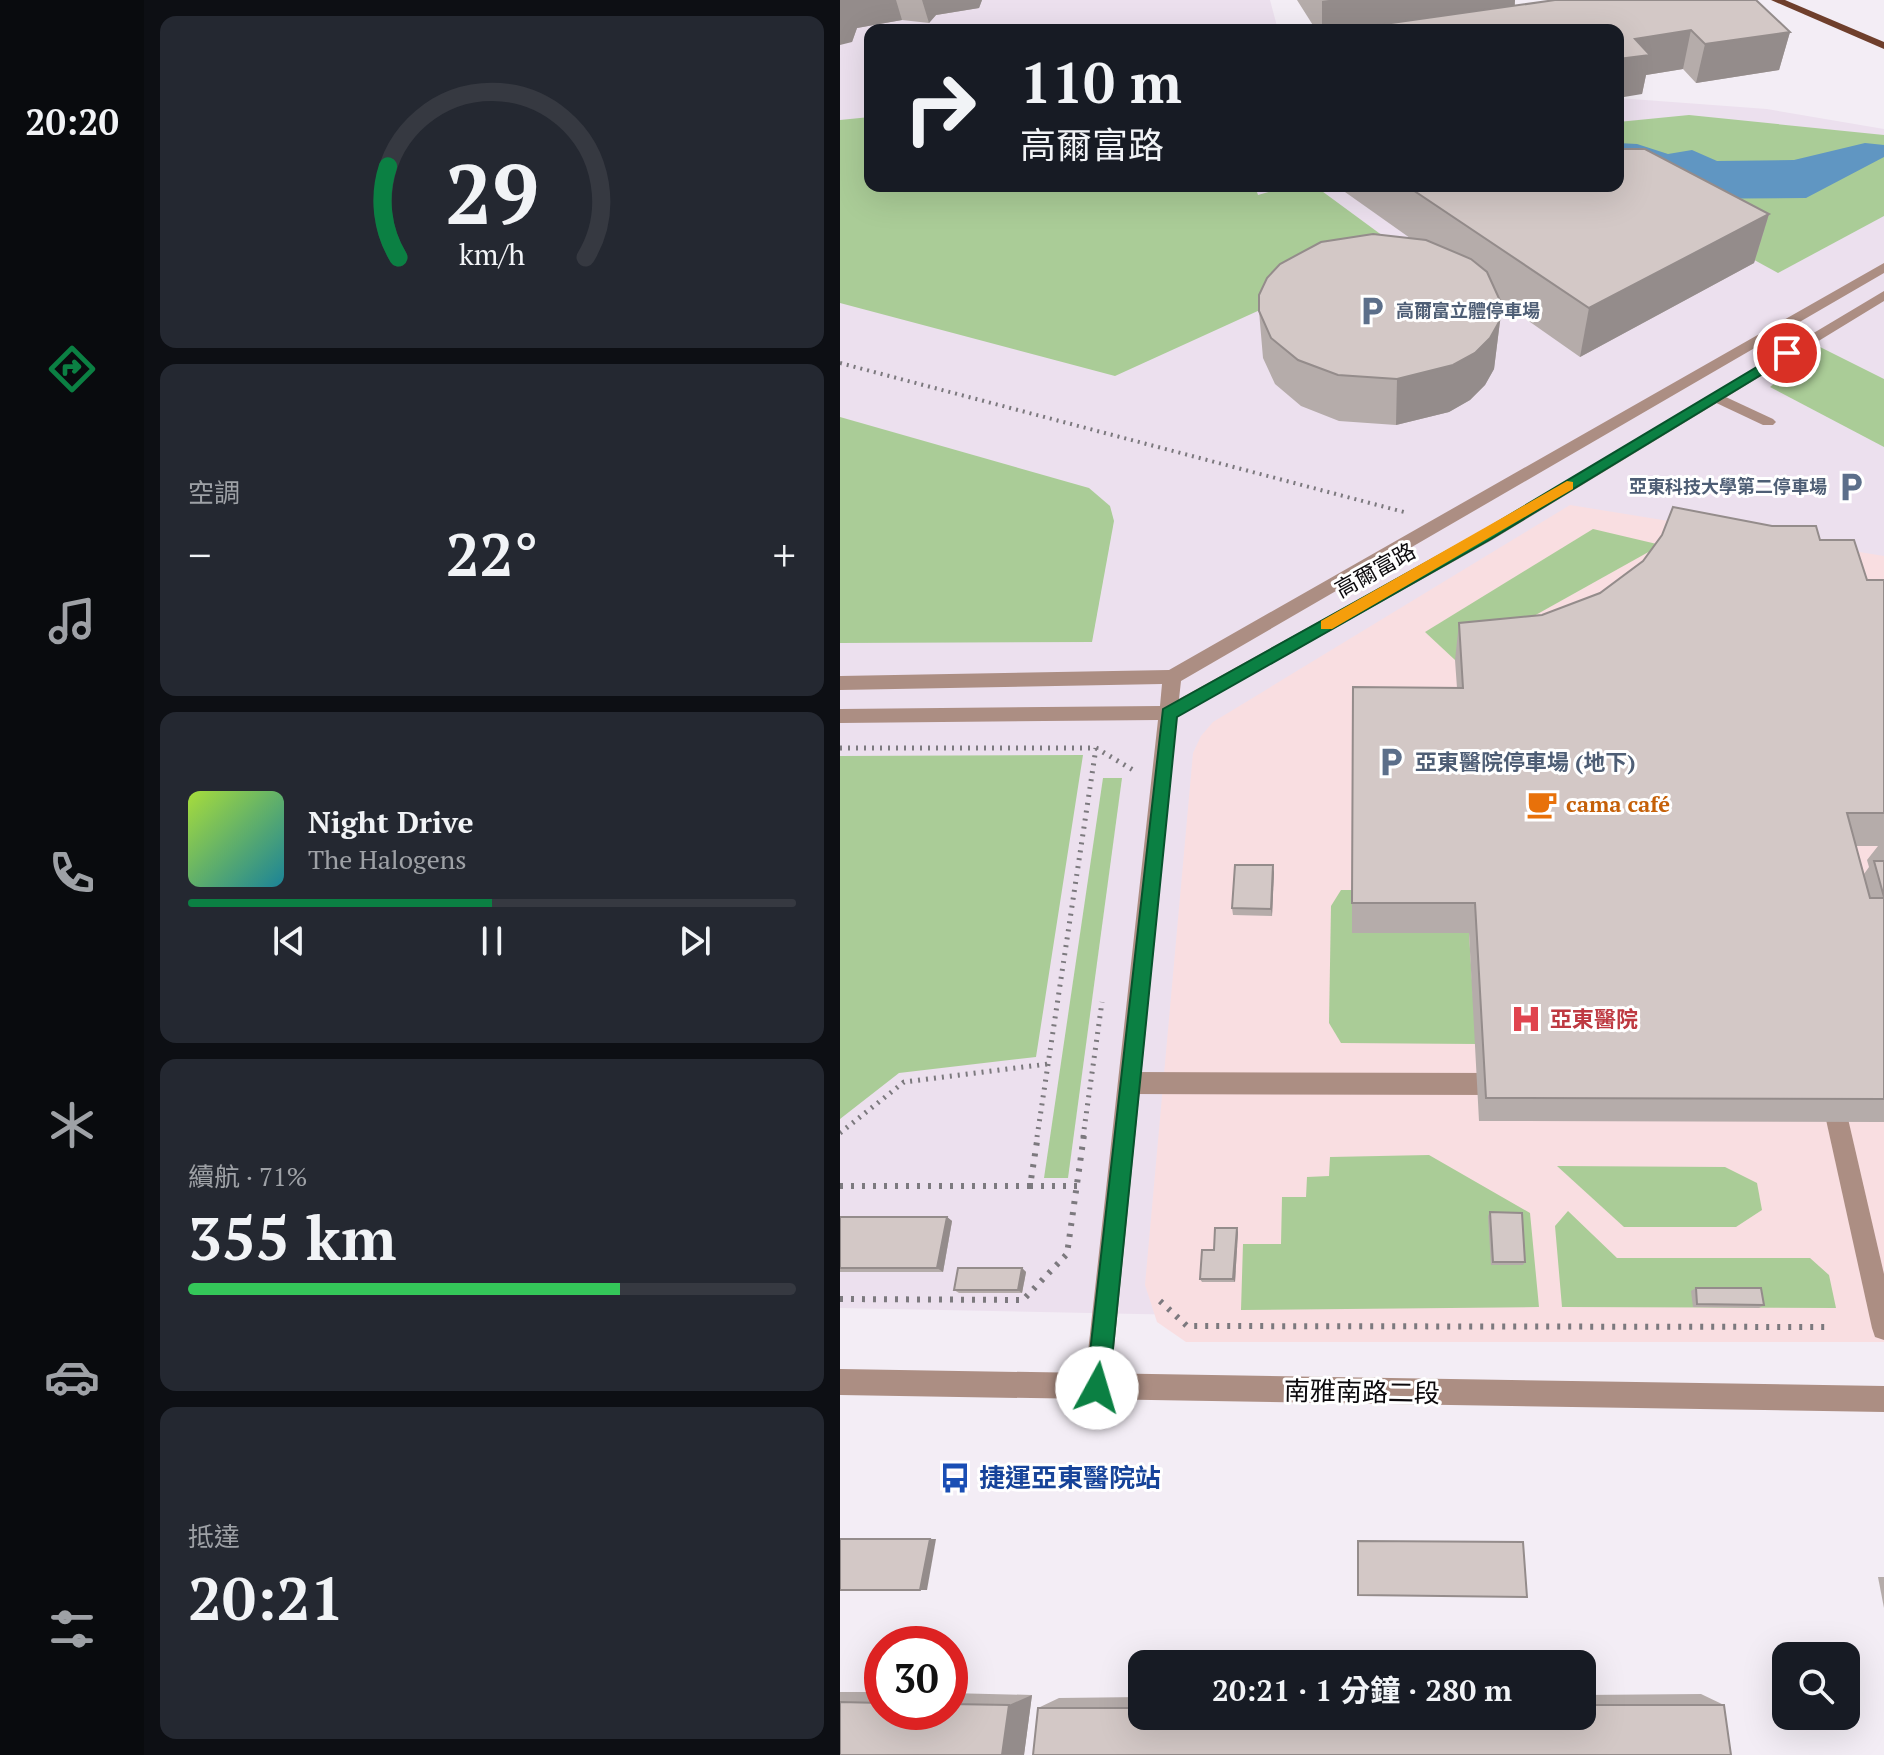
<!DOCTYPE html>
<html lang="zh-TW">
<head>
<meta charset="utf-8">
<style>
  :root { --surface:#171b24; --page:#242831; --text:#f1f3f6; --muted:#9ea1a6; --line:#363941; --accent:#0b8043 }
  body { margin:0; font-family:"PT Serif","Noto Sans TC",serif; background:var(--page); color:var(--text); height:100vh; display:flex; flex-direction:column; font-size:30px; white-space:nowrap }
  * { box-sizing:border-box; margin:0 }
  p { font-size:26px; color:var(--muted) }
  .icon { flex:none; width:44px; height:44px; fill:none; stroke:currentColor; stroke-width:2; stroke-linecap:round; stroke-linejoin:round }
  .map { position:relative; flex:1; overflow:hidden }
  .sheet { display:flex; flex-direction:column; gap:16px; padding:16px; background:#0d0f14; width:696px }
  .sheet>* { flex:none }
  .top-card { position:absolute; left:24px; top:24px; width:760px; height:168px; border-radius:16px; box-shadow:0 8px 32px #0002; background:#171b24; color:var(--text); overflow:hidden }
  .fabs { position:absolute; left:932px; top:1642px; display:grid; gap:16px }
  .fabs a { display:grid; place-items:center; width:88px; height:88px; border-radius:16px; background:var(--surface); box-shadow:0 8px 32px #0002; font-size:40px }
  .speed { position:absolute; left:24px; top:1626px; display:flex; gap:16px; font-size:40px; font-weight:700; text-align:center }
  .speed>* { display:grid; place-content:center; width:104px; height:104px; border-radius:50%; background:var(--surface); box-shadow:0 8px 32px #0002; line-height:1 }
  .speed .limit { border:12px solid #d22; background:#fff; color:#111 }
  .pin { position:absolute; display:grid; place-items:center; width:68px; height:68px; color:#fff; margin:-34px; border:4px solid #fff; border-radius:50%; box-shadow:0 2px 8px #0007 }
  .me { position:absolute; width:88px; margin:-44px; rotate:6deg; stroke-linejoin:round; filter:drop-shadow(0 0 6px #0008) }
  .turn { display:flex; align-items:center; gap:28px; height:168px; padding:0 24px; font-size:36px }
  .turn .icon { width:104px; height:104px; stroke-width:2.5 }
  .turn b { display:block; font-size:56px; line-height:68px }
  .big { font-size:60px; font-weight:700; line-height:1.1 }
  .sheet .widget { flex:1; display:flex; flex-direction:column; justify-content:center; gap:12px; min-width:0; padding:0 28px; border-radius:16px; background:var(--page) }
  .sheet .dial { align-items:center; gap:0 }
  .dial svg { height:208px; overflow:visible; fill:none; stroke:var(--line); stroke-width:7; stroke-linecap:round; text-anchor:middle }
  .dial text { fill:var(--text); stroke:none }
  .song { display:flex; align-items:center; gap:24px }
  .cover { width:96px; height:96px; border-radius:12px; background:linear-gradient(135deg,hsl(80 70% 55%),hsl(190 70% 35%)) }
  .played { height:8px; border-radius:4px; background:linear-gradient(90deg,var(--accent) 50%,var(--line) 50%) }
  .keys { display:flex; justify-content:space-around; direction:ltr }
  .heat { display:flex; justify-content:space-between; align-items:center; font-size:44px; direction:ltr }
  .charge { height:12px; border-radius:6px; background:linear-gradient(90deg,#34c759 71%,var(--line) 0) }
  .trip { position:absolute; left:288px; top:1650px; width:468px; height:80px; border-radius:16px; background:var(--surface); box-shadow:0 8px 32px #0002; font-weight:700; line-height:80px; text-align:center }
  main { display:flex; flex:1; min-height:0 }
  .tab-bar { display:flex; flex-direction:column; width:144px; justify-content:space-around; align-items:center; background:#090b0e; color:var(--muted) }
  .tab-bar .icon { width:56px; height:56px }
  .tab-bar .on { color:var(--accent) }
  .tab-bar b { font-size:36px; color:var(--text) }
  .map>svg:first-child { display:block }
  .built { fill:#ece0ee }
  .medical { fill:#f9dee1 }
  .green { fill:#aacc97 }
  .water { fill:#6096c2 }
  .lines { fill:none; stroke-linecap:round; stroke-linejoin:round }
  .path-far2 { stroke:#7c797e; stroke-width:4; stroke-dasharray:2 5; stroke-linecap:butt }
  .path-far1 { stroke:#7c797e; stroke-width:5; stroke-dasharray:2 6; stroke-linecap:butt }
  .path { stroke:#7c797e; stroke-width:6; stroke-dasharray:3 8; stroke-linecap:butt }
  .service { fill:#ac8e83; fill-rule:evenodd }
  .minor { fill:#ac8e83; fill-rule:evenodd }
  .tertiary { fill:#ac8e83; fill-rule:evenodd }
  .primary { fill:#6f3f2c; fill-rule:evenodd }
  .wall { fill:#b5acaa; fill-rule:evenodd }
  .shaded-wall { fill:#948c8b }
  .building { fill:#d3c8c6; stroke:#948c8b; stroke-width:2 }
  .route { fill:#0b8043; stroke:#07532c; stroke-width:2 }
  .slow { fill:#f59e0b }
  .labels { text-anchor:middle; stroke-width:6; stroke-linejoin:round; paint-order:stroke }
  .far-service-label { font-size:18px; font-weight:bold; fill:#4e5e75; stroke:#fff; text-anchor:start }
  .street-label { font-size:22px; fill:#0c0a0d; stroke:#fff }
  .service-label { font-size:22px; font-weight:bold; fill:#4e5e75; stroke:#fff; text-anchor:start }
  .food-label { font-size:22px; font-weight:bold; fill:#c56008; stroke:#fff; text-anchor:start }
  .health-label { font-size:22px; font-weight:bold; fill:#be3a42; stroke:#fff; text-anchor:start }
  .near-street-label { font-size:26px; fill:#0c0a0d; stroke:#fff }
  .near-transit-label { font-size:26px; font-weight:bold; fill:#164399; stroke:#fff; text-anchor:start }
</style>
</head>
<body>
<main>
<nav class="tab-bar">
<b>20:20</b>
<svg class="icon on" aria-label="directions" viewBox="0 0 24 24"><path d="M12 3l9 9-9 9-9-9zM9 14v-3h6M13 9l2 2-2 2"/></svg>
<svg class="icon" aria-label="music" viewBox="0 0 24 24"><path d="M9 18V5l10-2v13"/><circle cx="6" cy="18" r="3"/><circle cx="16" cy="16" r="3"/></svg>
<svg class="icon" aria-label="phone" viewBox="0 0 24 24"><path d="M5 4h4l2 5-3 2q2 4 5 5l2-3 5 2v4C11 20 4 13 5 4z"/></svg>
<svg class="icon" aria-label="climate" viewBox="0 0 24 24"><path d="M12 3v18M4 7l16 10M4 17L20 7"/></svg>
<svg class="icon" aria-label="car" viewBox="0 0 24 24"><path d="M5 17H2v-5l4-1 3-4h7l3 4 3 1v5h-3M9 17h6M6 11h13"/><circle cx="7" cy="17" r="2"/><circle cx="17" cy="17" r="2"/></svg>
<svg class="icon" aria-label="filters" viewBox="0 0 24 24"><path d="M4 7h16M4 17h16"/><circle cx="9" cy="7" r="2"/><circle cx="15" cy="17" r="2"/></svg>
</nav>
<section class="sheet">
<div class="widget dial"><svg viewBox="0 0 100 80">
<path d="M14 69A42 42 0 1 1 86 69"/>
<path d="M14 69A42 42 0 0 1 10 34" stroke="#0b8043"/>
<text x="50" y="56" font-size="32" font-weight="700">29</text>
<text x="50" y="72" font-size="11">km/h</text>
</svg></div>
<div class="widget"><p>空調</p>
<div class="heat"><a>−</a><b class="big">22°</b><a>+</a></div>
</div>
<div class="widget">
<div class="song"><i class="cover"></i><div><b>Night Drive</b><p>The Halogens</p></div></div>
<div class="played"></div>
<div class="keys"><svg class="icon" aria-label="previous" viewBox="0 0 24 24"><path d="M18 5L8 12l10 7zM5 5v14"/></svg><svg class="icon" aria-label="pause" viewBox="0 0 24 24"><path d="M8 5v14M16 5v14"/></svg><svg class="icon" aria-label="next" viewBox="0 0 24 24"><path d="M6 5l10 7-10 7zM19 5v14"/></svg></div>
</div>
<div class="widget"><p>續航 · 71%</p><b class="big">355 km</b><div class="charge"></div></div>
<div class="widget"><p>抵達</p><b class="big">20:21</b></div>
</section>
<div class="map">
<svg width="1044" height="1755" viewBox="0 0 1044 1755">
  <rect width="100%" height="100%" fill="#f3edf5"/>
  <polygon class="built" points="0,0 430,0 438,30 30,30 30,186 778,186 778,98 927,109 1044,129 1044,1315 446,1317 0,1308"/>
  <polygon class="medical" points="730,505 1044,556 1044,1342 346,1342 317,1322 305,1285 353,753 361,736 373,722"/>
  <g class="green">
    <polygon points="849,115 1044,135 1044,216 938,273 778,185 778,122"/>
    <polygon points="30,117 30,186 415,186 418,195 449,186 475,186 558,247 275,376 0,303 0,120"/>
    <polygon points="980,347 1044,379 1044,447 930,387"/>
    <polygon points="0,417 249,488 270,506 274,521 252,642 0,643"/>
    <polygon points="753,529 821,545 615,660 585,632"/>
    <polygon points="243,755 196,1057 59,1073 0,1119 0,756"/>
    <polygon points="263,778 282,778 228,1178 204,1178"/>
    <polygon points="501,890 513,890 629,933 636,1044 501,1043 489,1023 491,906"/>
    <polygon points="589,1155 690,1213 699,1307 401,1310 403,1244 441,1244 442,1197 466,1197 467,1177 489,1176 490,1157"/>
    <polygon points="717,1166 885,1167 917,1183 922,1210 896,1227 784,1227"/>
    <polygon points="728,1211 777,1258 970,1258 989,1275 996,1308 722,1307 715,1226"/>
  </g>
  <polygon class="water" points="778,143 797,144 828,154 852,150 877,161 954,160 1025,143 1044,145 1044,157 966,198 818,199 778,175"/>
  <g class="lines">
    <polyline class="path-far2" points="0,363 564,512"/>
    <g class="path-far1">
      <polyline points="0,748 256,748 293,770"/>
      <polyline points="0,1133 64,1082 208,1064"/>
      <polyline points="197,1137 256,748"/>
      <polyline points="243,1137 262,1002"/>
    </g>
    <g class="path">
      <polyline points="0,1186 190,1186 198,1135"/>
      <polyline points="190,1186 237,1186"/>
      <polyline points="0,1299 183,1300 227,1254 244,1135"/>
      <polyline points="320,1301 347,1326 990,1327"/>
    </g>
    <g class="service">
      <polygon points="875,392 933,419 936,422 933,425 923,425 870,400 868,397"/>
      <polygon points="290,1072 662,1073 670,1077 673,1084 670,1091 662,1095 290,1094 282,1090 279,1083 282,1076"/>
      <polygon points="992,1086 1000,1089 1003,1097 1044,1274 1044,1340 1035,1337 1032,1328 981,1097 984,1089"/>
    </g>
    <polygon class="minor" points="1044,263 1044,273 341,681 339,699 640,532 1044,291 1044,301 652,540 337,717 270,1388 266,1397 257,1401 248,1397 244,1388 318,720 0,723 0,709 320,706 322,684 0,690 0,676 329,670"/>
    <polygon class="tertiary" points="0,1369 1044,1386 1044,1412 0,1395"/>
    <polygon class="primary" points="931,0 945,0 1044,42 1044,49"/>
  </g>
  <g class="wall">
    <polygon points="0,0 142,0 139,8 96,15 89,23 62,20 17,28 12,42"/>
    <polygon points="457,0 675,0 675,6 950,32 939,70 856,83 843,69 806,75 802,94 778,30 476,30"/>
    <polygon points="505,186 778,186 929,214 914,263 740,357 660,301 662,305 654,369 645,385 630,400 609,412 556,425 499,421 461,406 435,384 423,358 419,311 570,238 505,192"/>
    <path d="M980 540 1027 580H1044V1122L639 1121 629 933H512V903L617 688 615 660 619 623 702 615ZM1016 846H1038L1027 860 1029 867 1024 874Z"/>
    <polygon points="434,872 432,916 393,915 392,908"/>
    <polygon points="650,1212 685,1262 683,1265 651,1265 648,1216"/>
    <polygon points="0,1217 107,1217 112,1221 103,1272 0,1272"/>
    <polygon points="398,1232 395,1282 362,1282 360,1279 374,1250"/>
    <polygon points="182,1268 186,1272 182,1293 119,1293 114,1290"/>
    <polygon points="856,1288 924,1305 919,1308 853,1307 851,1291"/>
    <polygon points="1038,1577 1044,1577 1044,1608"/>
    <polygon points="0,1692 42,1692 42,1712 110,1712 110,1693 192,1695 184,1755 0,1755"/>
    <polygon points="861,1694 884,1705 891,1755 193,1755 198,1708 219,1698 302,1697 302,1716 742,1716 742,1695"/>
  </g>
  <g class="shaded-wall">
    <polygon points="0,0 56,0 62,20 17,28 12,42 0,45"/>
    <polygon points="82,0 142,0 139,8 96,15 89,23"/>
    <polygon points="489,0 675,0 674,10 546,30 482,30 482,1"/>
    <polygon points="851,30 843,69 806,75 802,94 778,98 778,59 795,39"/>
    <polygon points="950,32 939,70 856,83 865,44"/>
    <polygon points="929,214 914,263 740,357 749,308"/>
    <polygon points="662,305 654,369 645,385 630,400 609,412 556,425 557,379"/>
    <polygon points="433,865 434,872 432,916 431,909"/>
    <polygon points="107,1217 112,1221 103,1272 97,1268"/>
    <polygon points="397,1228 398,1232 395,1282 393,1279"/>
    <polygon points="182,1268 186,1272 182,1293 178,1290"/>
    <polygon points="90,1539 96,1539 87,1590 80,1590"/>
    <polygon points="192,1695 184,1755 162,1755 169,1705"/>
  </g>
  <g class="building">
    <polygon points="715,0 916,0 950,32 865,44 851,30 795,39 810,55 778,59 778,30 502,30"/>
    <polygon points="778,149 805,149 929,214 749,308 567,186 778,186"/>
    <polygon points="533,234 586,240 631,259 647,272 662,305 659,322 650,338 635,353 613,365 557,379 498,375 458,360 431,338 419,311 419,295 427,278 440,264 481,242"/>
    <polygon points="833,507 932,526 976,526 980,540 1014,540 1027,580 1044,580 1044,813 1007,813 1030,898 1044,898 1044,1099 646,1098 635,903 512,903 513,687 623,688 619,623 702,615 760,593 803,561 822,535"/>
    <polygon points="1034,861 1044,861 1044,897"/>
    <polygon points="395,865 433,865 431,909 392,908"/>
    <polygon points="650,1212 682,1213 685,1262 653,1262"/>
    <polygon points="0,1217 107,1217 97,1268 0,1268"/>
    <polygon points="375,1228 397,1228 393,1279 360,1279 362,1250 374,1250"/>
    <polygon points="118,1268 182,1268 178,1290 114,1290"/>
    <polygon points="856,1288 921,1288 924,1305 857,1304"/>
    <polygon points="0,1539 90,1539 80,1590 0,1590"/>
    <polygon points="518,1541 683,1542 687,1597 518,1595"/>
    <polygon points="0,1702 42,1703 42,1712 110,1712 110,1704 169,1705 162,1755 0,1755"/>
    <polygon points="742,1705 884,1705 891,1755 193,1755 198,1708 302,1708 302,1716 742,1716"/>
  </g>
  <polygon class="route" points="947,349 954,353 952,356 651,539 337,717 269,1388 265,1396 257,1399 249,1396 246,1388 323,709 641,532"/>
  <polygon class="slow" points="727,481 733,482 733,489 492,629 481,629 481,621"/>
  <defs>
    <g id="parking-bare" transform="scale(2.4)"><path d="M-3.5-5.5H1a3.5 3.5 0 0 1 0 7H-1V5.5H-3.5ZM-1-3.4V-.6H.8a1.4 1.4 0 0 0 0-2.8Z" fill="#5c6f8a" stroke="#fff" stroke-width="2.5" paint-order="stroke"/></g>
    <g id="cafe-bare" transform="scale(2.4)"><path d="M-5.5-4.5H6V0H3Q3 3.5 0 3.5H-2.5Q-5.5 3.5-5.5 0ZM3-3.2v2h1.7v-2ZM-6 4.5H4V6H-6Z" fill="#e8710a" stroke="#fff" stroke-width="2.5" paint-order="stroke"/></g>
    <g id="hospital-bare" transform="scale(2.4)"><path d="M-5-5h3v3.5h4V-5h3V5h-3V1.5h-4V5h-3Z" fill="#e0444e" stroke="#fff" stroke-width="2.5" paint-order="stroke"/></g>
    <g id="bus-bare" transform="scale(2.4)"><path d="M-5-6H5V4H4V6H2V4H-2V6H-4V4H-5ZM-3.5-4V0h7V-4ZM-3.5 1.2v1.5H-2V1.2ZM2 1.2v1.5H3.5V1.2Z" fill="#1a4fb4" stroke="#fff" stroke-width="2.5" paint-order="stroke"/></g>
  </defs>
  <g fill-rule="evenodd">
    <use href="#parking-bare" x="532" y="311"/>
    <use href="#parking-bare" x="1011" y="487"/>
    <use href="#parking-bare" x="551" y="762"/>
    <use href="#cafe-bare" x="702" y="804"/>
    <use href="#hospital-bare" x="686" y="1019"/>
    <use href="#bus-bare" x="115" y="1478"/>
  </g>
  <g class="labels">
    <g class="far-service-label">
      <text x="556" y="317">高爾富立體停車場</text>
      <text x="987" y="493" text-anchor="end">亞東科技大學第二停車場</text>
    </g>
    <g class="street-label">
      <text transform="translate(535 570) rotate(-29)" y="8">高爾富路</text>
    </g>
    <g class="service-label">
      <text x="575" y="770">亞東醫院停車場 (地下)</text>
    </g>
    <g class="food-label">
      <text x="726" y="812">cama café</text>
    </g>
    <g class="health-label">
      <text x="710" y="1027">亞東醫院</text>
    </g>
    <g class="near-street-label">
      <text transform="translate(522 1392) rotate(1)" y="9">南雅南路二段</text>
    </g>
    <g class="near-transit-label">
      <text x="139" y="1487">捷運亞東醫院站</text>
    </g>
  </g>
</svg>
<div class="fabs">
<a><svg class="icon" aria-label="search" viewBox="0 0 24 24"><circle cx="10" cy="10" r="6"/><path d="M15 15l6 6"/></svg></a>
</div>
<div class="speed"><div class="limit">30</div></div>
<div class="pin" style="left:947px;top:353px;background:#d93025"><svg class="icon" aria-label="arrive" viewBox="0 0 24 24"><path d="M6 21V4h12l-3 4 3 4H6"/></svg></div>
<svg class="me" style="left:257px;top:1388px" viewBox="-20 -20 40 40"><circle r="19" fill="#fff"/><path d="M0-13L10 11 0 6-10 11z" fill="#0b8043"/></svg>
<div class="trip">20:21 · 1 分鐘 · 280 m</div>
<div class="top-card">
<div class="turn"><svg class="icon" aria-label="right" viewBox="0 0 24 24"><path d="M7 20v-9h11M14 6l5 5-5 5"/></svg><div><b>110 m</b>高爾富路</div></div>
</div>
</div>
</main>
</body>
</html>
